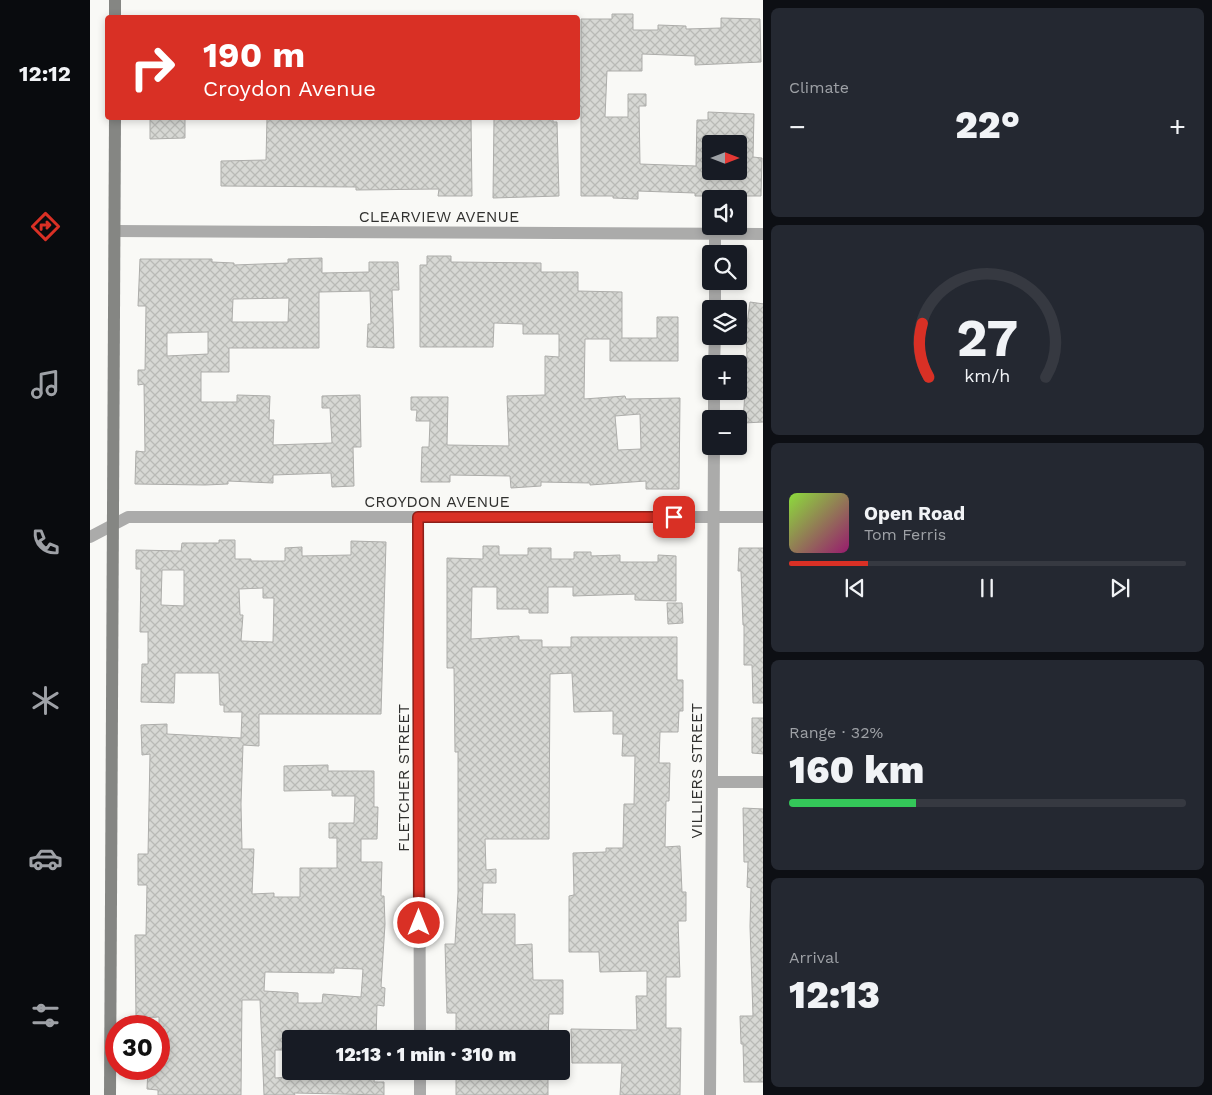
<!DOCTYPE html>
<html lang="en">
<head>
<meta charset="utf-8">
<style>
  :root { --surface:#171b24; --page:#242831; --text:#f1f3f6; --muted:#9ea1a6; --line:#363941; --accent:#d93025 }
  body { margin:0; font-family:"Work Sans",sans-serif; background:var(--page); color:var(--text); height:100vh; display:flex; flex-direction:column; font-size:19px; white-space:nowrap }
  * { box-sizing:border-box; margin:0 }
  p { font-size:16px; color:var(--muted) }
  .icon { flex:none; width:28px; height:28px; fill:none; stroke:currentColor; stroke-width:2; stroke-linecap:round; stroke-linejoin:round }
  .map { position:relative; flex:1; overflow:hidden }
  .side { display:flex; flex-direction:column; gap:8px; padding:8px; background:#0d0f14; width:449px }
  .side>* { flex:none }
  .top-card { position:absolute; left:15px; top:15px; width:475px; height:105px; border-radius:5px; box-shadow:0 2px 8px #0003; background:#d93025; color:#fff; overflow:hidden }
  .needle { width:32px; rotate:90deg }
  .fabs { position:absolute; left:612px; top:135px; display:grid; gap:10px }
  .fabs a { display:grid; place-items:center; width:45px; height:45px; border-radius:5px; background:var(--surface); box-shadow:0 2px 8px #0003; font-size:25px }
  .speed { position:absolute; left:15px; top:1015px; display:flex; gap:10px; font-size:25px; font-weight:700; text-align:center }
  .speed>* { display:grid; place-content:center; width:65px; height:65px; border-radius:50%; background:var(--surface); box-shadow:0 2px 8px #0003; line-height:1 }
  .speed .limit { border:8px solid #d22; background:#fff; color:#111 }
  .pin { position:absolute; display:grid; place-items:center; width:42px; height:42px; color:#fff; margin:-21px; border-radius:10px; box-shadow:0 2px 8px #0006 }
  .me { position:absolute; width:55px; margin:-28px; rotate:0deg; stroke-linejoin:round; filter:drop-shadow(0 0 4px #0008) }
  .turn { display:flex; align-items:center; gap:18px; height:105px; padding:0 15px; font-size:22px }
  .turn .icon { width:65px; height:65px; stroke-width:2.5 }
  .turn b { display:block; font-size:35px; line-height:42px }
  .big { font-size:38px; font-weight:800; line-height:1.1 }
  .side .card { flex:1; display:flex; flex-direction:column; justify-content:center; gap:8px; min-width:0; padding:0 18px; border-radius:8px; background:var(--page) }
  .side .dial { align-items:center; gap:0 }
  .dial svg { height:130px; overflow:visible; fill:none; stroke:var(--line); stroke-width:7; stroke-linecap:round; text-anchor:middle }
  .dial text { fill:var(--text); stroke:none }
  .song { display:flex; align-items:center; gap:15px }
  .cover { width:60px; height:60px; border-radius:8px; background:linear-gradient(135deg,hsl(90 70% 55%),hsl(320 70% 35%)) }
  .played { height:5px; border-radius:2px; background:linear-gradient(90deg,var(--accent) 20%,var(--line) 20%) }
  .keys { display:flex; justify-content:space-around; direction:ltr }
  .heat { display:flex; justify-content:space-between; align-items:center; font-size:28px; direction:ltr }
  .charge { height:8px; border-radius:4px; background:linear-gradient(90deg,#34c759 32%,var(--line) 0) }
  .trip { position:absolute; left:192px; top:1030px; width:288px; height:50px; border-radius:5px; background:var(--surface); box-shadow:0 2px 8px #0003; font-weight:800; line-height:50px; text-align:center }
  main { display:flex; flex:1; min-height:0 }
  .dock { display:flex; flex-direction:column; width:90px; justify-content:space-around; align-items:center; background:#090b0e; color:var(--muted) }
  .dock .icon { width:35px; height:35px }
  .dock .selected { color:var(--accent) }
  .dock b { font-size:22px; color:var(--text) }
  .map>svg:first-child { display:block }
  .building { fill:url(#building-cross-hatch); stroke:#adadaa; fill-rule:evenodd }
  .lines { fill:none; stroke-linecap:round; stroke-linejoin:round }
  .street { stroke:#ababaa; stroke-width:12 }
  .secondary { stroke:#858683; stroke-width:12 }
  .route-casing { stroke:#8d1f18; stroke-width:12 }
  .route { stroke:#d93025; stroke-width:9 }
  .labels { text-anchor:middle; stroke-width:4.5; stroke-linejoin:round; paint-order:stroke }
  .street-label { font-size:16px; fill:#31312f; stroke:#f9f9f6 }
</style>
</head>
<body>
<main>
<nav class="dock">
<b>12:12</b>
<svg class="icon selected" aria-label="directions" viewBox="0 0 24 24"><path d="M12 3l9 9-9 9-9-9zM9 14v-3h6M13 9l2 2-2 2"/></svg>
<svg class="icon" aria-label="music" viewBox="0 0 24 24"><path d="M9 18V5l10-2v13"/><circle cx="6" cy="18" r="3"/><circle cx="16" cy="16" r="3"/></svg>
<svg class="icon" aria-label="phone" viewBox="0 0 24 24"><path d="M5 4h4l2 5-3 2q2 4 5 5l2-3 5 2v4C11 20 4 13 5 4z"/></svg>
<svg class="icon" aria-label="climate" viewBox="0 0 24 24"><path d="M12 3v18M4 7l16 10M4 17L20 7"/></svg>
<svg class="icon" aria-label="car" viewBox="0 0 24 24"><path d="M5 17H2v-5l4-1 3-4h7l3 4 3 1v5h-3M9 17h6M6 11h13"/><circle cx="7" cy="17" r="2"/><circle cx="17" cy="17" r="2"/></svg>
<svg class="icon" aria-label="filters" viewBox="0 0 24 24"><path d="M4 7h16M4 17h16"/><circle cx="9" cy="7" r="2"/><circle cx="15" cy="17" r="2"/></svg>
</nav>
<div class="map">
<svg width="674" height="1095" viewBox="0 0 674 1095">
  <defs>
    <pattern id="building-cross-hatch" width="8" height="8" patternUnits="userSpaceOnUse" patternTransform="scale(1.25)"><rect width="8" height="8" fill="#d7d8d4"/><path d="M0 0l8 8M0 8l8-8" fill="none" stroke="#b9bab6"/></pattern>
  </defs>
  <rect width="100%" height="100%" fill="#f9f9f6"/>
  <g class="building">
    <path d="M522 14H543V30H568V25L596 26V29L631 28V18L670 19 671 62 605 65V56L552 54V71H517L515 117H538V94H556V106H549L550 164 606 166 607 120H618V112L664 114 663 157 672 158 671 196H605V193L548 191V199L523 198V196H491V106H488V80H491V19H522ZM621 144 652 146 651 171H621Z"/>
    <polygon points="60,118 95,118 95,138 60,139"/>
    <polygon points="177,118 381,118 382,196 348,196 349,189 266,190 266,187 131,186 131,161 176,160"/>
    <polygon points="404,118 463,118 463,122 467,122 469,196 403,198"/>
    <path d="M337 256H361V262L451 263V272H488V291L532 292V338H567V317H588V361H520V339H495L494 399 535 396 536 399 590 398 589 489H556V481L500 485V483L451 482V486L421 488 420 476 360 475V482H331L332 447H339L340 421H326L327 410H321V397H358L357 445 419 446 417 396 455 395V356L469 357V334H433V324L404 323 403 347H330V265H337ZM550 414 551 449 528 450 525 416Z"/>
    <path d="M232 258V273L279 272V262H308L309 290H302L304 348 277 347 278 324H281L280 291 229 292V348H139V372H111V402H147V395L180 396 179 420H184L183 445 242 443 240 408H232V396L270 395 271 447H263L264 486 242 487 241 473 183 475V483L138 481V484L115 485 45 484 46 451 55 452 54 384 48 385V370H55L56 306H48L50 259H122V262L144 263V265L198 263V259ZM199 298 198 322H142L143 299ZM118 332V354L77 356V333Z"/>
    <polygon points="660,302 674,304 674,422 653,423 657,359 656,331"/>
    <path d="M129 540H145V559H161V561H195V548L212 547V556L261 555V541L296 542 291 714H169V746L153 745 151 804 152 849H164L162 894 184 893V897H210V868H247V838H239V823H264L265 796H242V790L194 791V766L238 765V771H284V807H288L287 839H271V862H292L291 896H294L295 924 291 987 295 988 294 1006 287 1005 286 1039H201V1044H195L194 1050H185V1078L212 1076V1071H285L284 1082H294V1095L204 1093 205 1095H174L170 1000H152L151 1095H68V1090L57 1089 58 1069H69V1017L46 1018 45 935H56L57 885H48V854H58L60 754 52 755 51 725 77 724V734L151 738 152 712H134V705H130L129 673H85L84 703 51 702 52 664H58V632H50L51 569H46V550L91 551 92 543H129ZM72 570H94V606L71 605ZM173 588V598H184L183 642 151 641 153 615H150L149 589ZM244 968 273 969 271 997 233 994 232 1003H208V993L174 991 175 972 244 973Z"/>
    <polygon points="393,546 409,546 409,555 438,555 438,548 461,548 461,559 484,559 484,552 501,552 501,556 530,555 530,562 568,562 568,555 586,556 586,601 545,600 545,594 483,596 483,587 458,587 458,613 439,613 439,609 407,609 407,587 382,587 381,639 429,636 429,640 452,640 452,647 481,647 481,637 587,637 587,680 593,680 593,711 589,711 588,732 570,732 569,763 580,763 579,801 576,801 575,847 590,846 592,892 596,892 596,921 588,921 590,977 576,977 576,1028 591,1028 590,1095 530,1095 532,1063 482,1063 481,1029 547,1030 546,996 557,996 557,971 510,972 509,952 479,952 479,896 484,895 483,853 516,852 516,848 533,848 534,804 544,804 545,756 532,756 533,734 523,734 523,711 484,712 482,673 460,674 459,839 395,839 396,870 406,869 406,883 393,883 392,914 425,914 425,945 442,944 443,980 473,980 473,1014 459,1014 458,1039 366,1039 366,1013 357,1013 355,944 365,944 368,893 368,752 365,752 364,668 357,668 357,558 393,559"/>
    <polygon points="649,548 674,548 674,703 663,703 662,665 654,665 654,625 653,625 651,571 648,571"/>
    <polygon points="577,603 592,603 593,623 578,624"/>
    <polygon points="662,718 674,718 674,754 662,753"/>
    <polygon points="653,808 674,809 674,1082 654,1082 653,1044 651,1044 650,1016 663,1016 660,926 661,888 657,887 658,862 654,862"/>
    <polygon points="366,1072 458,1073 458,1095 366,1095"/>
  </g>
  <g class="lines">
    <g class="street">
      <polyline points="25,231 674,234"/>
      <polyline points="625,254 625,234"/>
      <polyline points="625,309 625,281"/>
      <polyline points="624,364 625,336"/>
      <polyline points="624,419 624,391"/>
      <polyline points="328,517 330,1039"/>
      <polyline points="0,537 38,517 674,517"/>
      <polyline points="622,782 674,782"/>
      <polyline points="330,1071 330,1095"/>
      <polyline points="620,1095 624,446"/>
    </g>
    <g class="secondary">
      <polyline points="25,0 25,18"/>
      <polyline points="20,1095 25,118"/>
    </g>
  </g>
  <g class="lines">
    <g class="route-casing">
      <polyline id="route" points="329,923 328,517 584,517"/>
    </g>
    <use href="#route" class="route"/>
  </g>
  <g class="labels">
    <g class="street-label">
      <text x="349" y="222">CLEARVIEW AVENUE</text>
      <text x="347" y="507">CROYDON AVENUE</text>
      <text transform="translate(606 771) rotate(-90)" y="6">VILLIERS STREET</text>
      <text transform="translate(313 778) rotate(-90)" y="6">FLETCHER STREET</text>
    </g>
  </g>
</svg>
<div class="fabs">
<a><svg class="needle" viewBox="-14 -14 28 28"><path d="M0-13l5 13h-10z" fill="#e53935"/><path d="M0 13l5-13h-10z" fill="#9ea1a6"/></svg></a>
<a><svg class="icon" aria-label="sound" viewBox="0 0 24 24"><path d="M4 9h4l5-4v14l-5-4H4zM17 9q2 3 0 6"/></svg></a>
<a><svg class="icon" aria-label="search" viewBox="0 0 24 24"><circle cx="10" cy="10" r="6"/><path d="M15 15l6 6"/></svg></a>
<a><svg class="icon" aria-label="layers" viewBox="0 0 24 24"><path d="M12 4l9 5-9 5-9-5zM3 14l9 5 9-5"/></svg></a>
<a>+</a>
<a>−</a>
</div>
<div class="speed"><div class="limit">30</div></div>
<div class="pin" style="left:584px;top:517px;background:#d93025"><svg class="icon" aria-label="arrive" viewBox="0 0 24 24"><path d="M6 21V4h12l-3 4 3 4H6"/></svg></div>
<svg class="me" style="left:329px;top:923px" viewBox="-20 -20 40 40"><circle r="17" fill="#d93025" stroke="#fff" stroke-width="3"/><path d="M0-11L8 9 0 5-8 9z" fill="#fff"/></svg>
<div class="trip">12:13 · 1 min · 310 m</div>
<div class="top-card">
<div class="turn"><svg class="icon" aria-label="right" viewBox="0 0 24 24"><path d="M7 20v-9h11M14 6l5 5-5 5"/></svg><div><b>190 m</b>Croydon Avenue</div></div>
</div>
</div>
<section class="side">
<div class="card"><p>Climate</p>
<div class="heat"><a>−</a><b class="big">22°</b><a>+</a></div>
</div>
<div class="card dial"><svg viewBox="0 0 100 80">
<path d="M14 69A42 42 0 1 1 86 69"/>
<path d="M14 69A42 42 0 0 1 10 36" stroke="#d93025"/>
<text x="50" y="56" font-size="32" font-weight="700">27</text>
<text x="50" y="72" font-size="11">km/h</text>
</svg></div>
<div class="card">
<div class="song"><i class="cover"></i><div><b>Open Road</b><p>Tom Ferris</p></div></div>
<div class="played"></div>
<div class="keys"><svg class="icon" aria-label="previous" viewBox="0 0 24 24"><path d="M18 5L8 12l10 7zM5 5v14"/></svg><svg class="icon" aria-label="pause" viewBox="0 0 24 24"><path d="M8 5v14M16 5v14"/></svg><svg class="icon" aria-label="next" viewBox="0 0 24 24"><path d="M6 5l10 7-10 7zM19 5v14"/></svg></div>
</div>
<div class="card"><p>Range · 32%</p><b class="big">160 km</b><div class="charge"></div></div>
<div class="card"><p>Arrival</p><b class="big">12:13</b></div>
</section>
</main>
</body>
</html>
